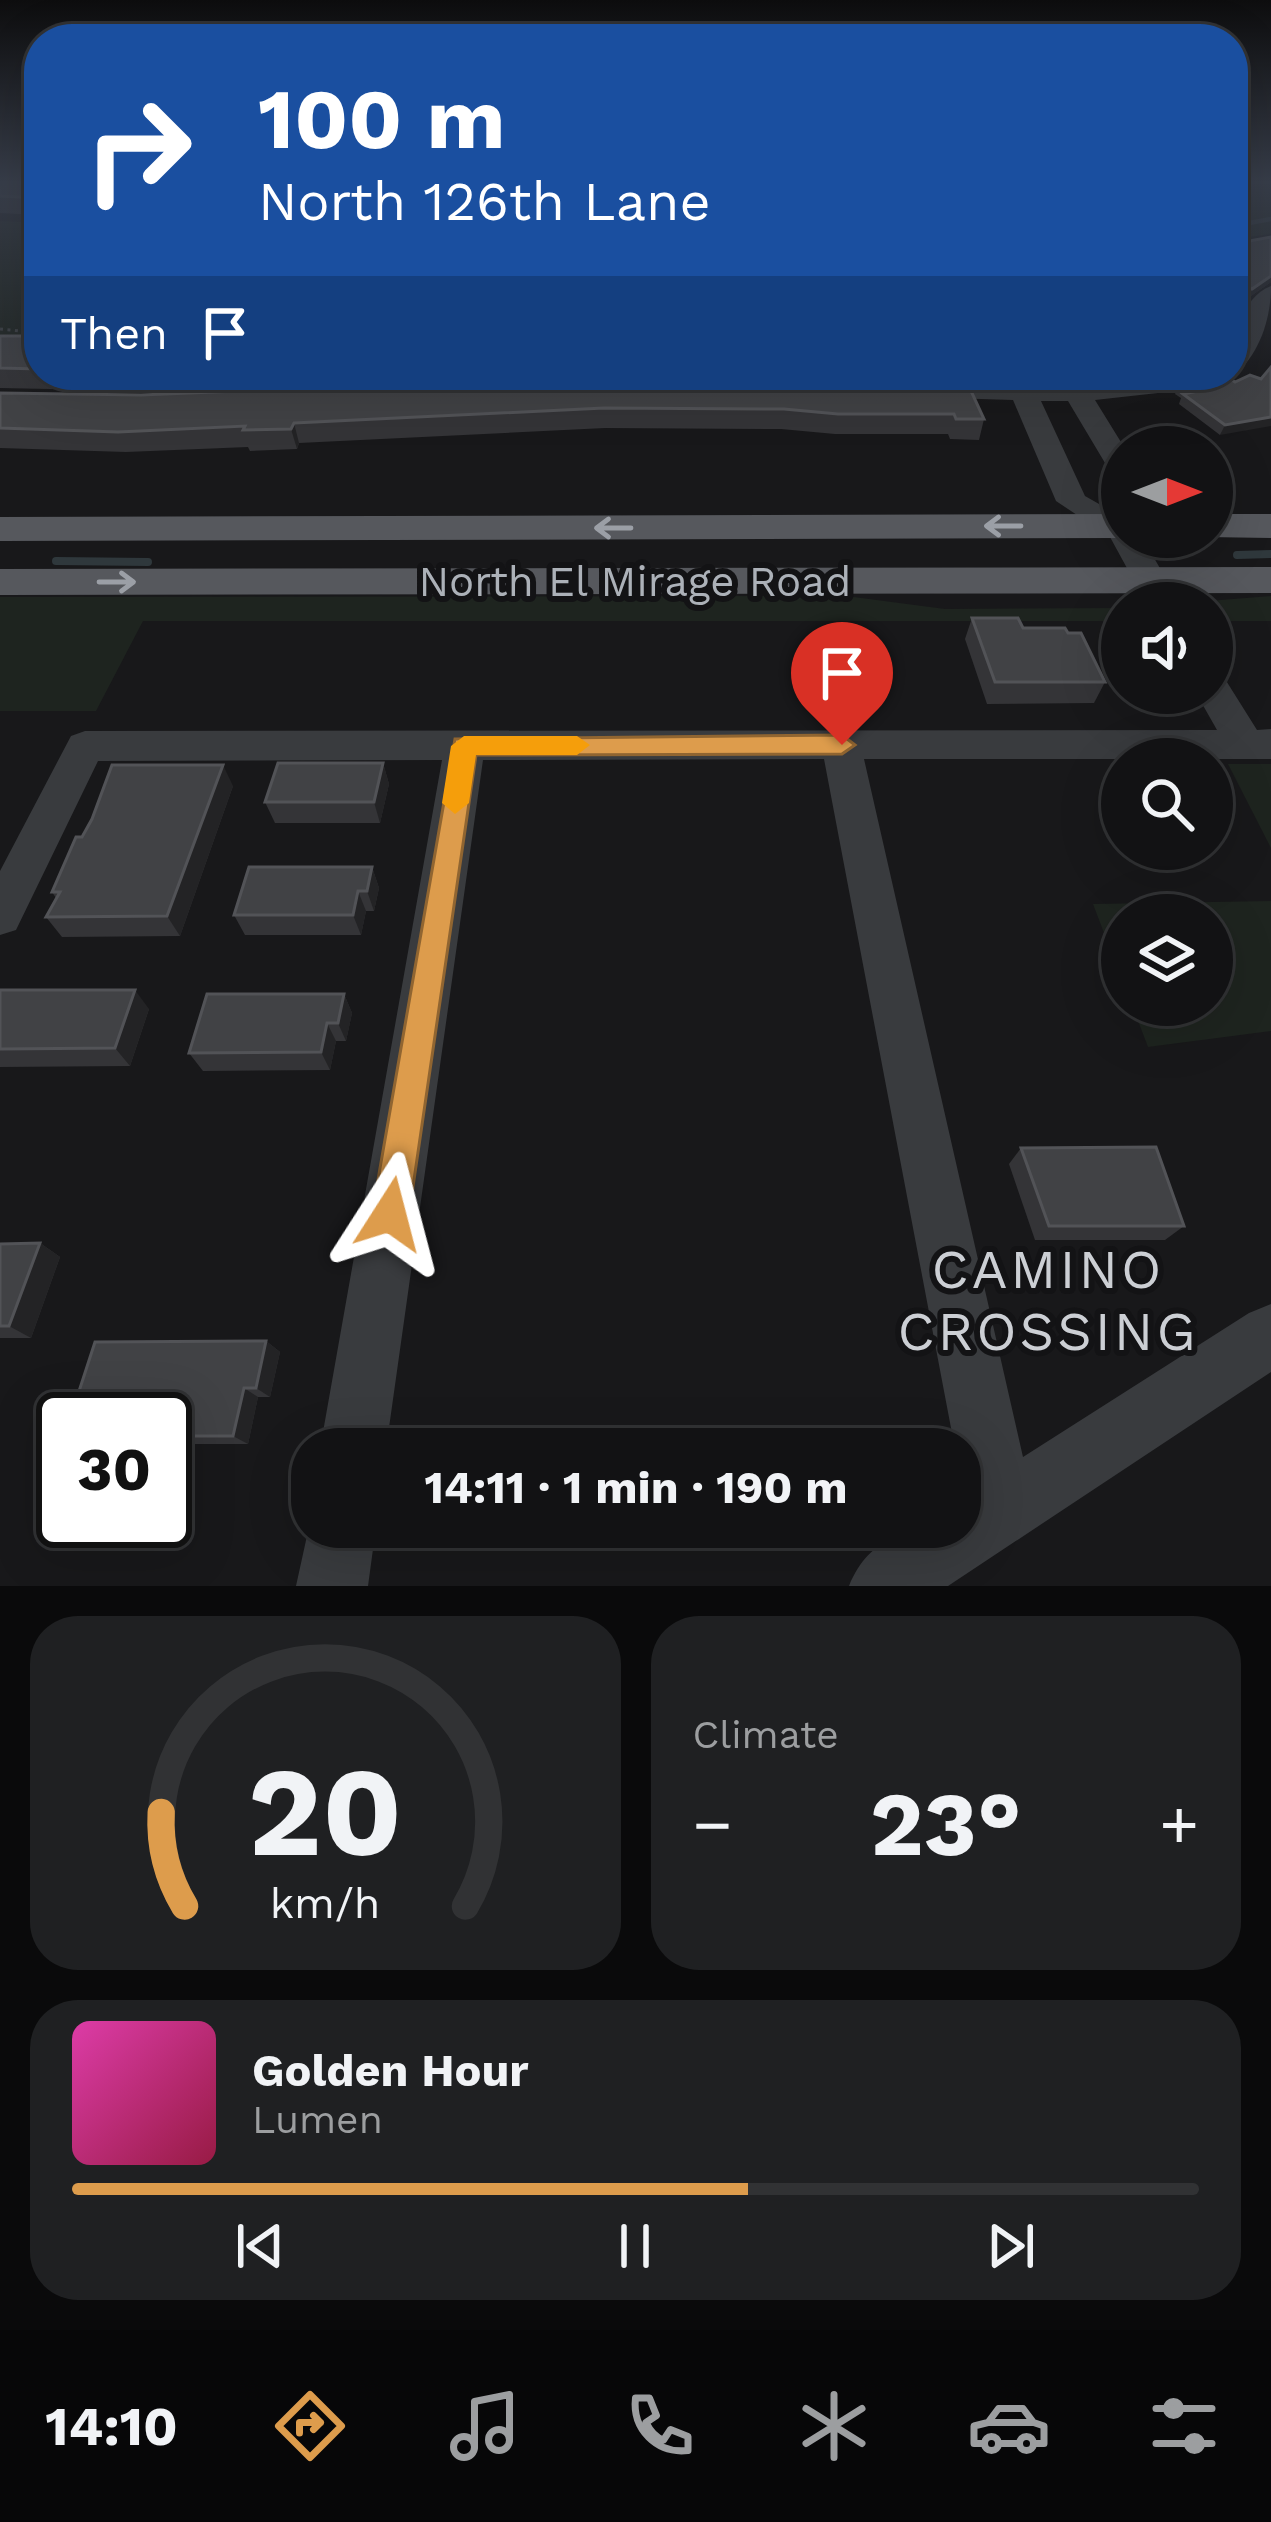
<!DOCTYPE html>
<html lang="en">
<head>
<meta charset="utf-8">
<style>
  :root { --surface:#121214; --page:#1f2022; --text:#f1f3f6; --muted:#9c9ea0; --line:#313234; --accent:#dd9c4c }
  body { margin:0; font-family:"Work Sans",sans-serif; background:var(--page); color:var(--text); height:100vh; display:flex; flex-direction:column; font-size:45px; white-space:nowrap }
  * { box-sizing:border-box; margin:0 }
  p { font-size:39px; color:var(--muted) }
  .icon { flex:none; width:66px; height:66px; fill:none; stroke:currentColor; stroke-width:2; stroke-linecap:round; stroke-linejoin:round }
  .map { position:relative; height:1586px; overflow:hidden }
  .drawer { display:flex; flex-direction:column; gap:30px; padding:30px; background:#0a0a0b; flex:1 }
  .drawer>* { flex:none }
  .top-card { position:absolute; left:24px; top:24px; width:1224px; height:366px; border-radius:48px; box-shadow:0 12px 48px #0002,0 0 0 3px var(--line); background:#1a4fa0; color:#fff; overflow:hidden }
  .needle { width:78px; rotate:90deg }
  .tools { position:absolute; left:1101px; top:426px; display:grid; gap:24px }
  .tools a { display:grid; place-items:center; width:132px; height:132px; border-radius:50%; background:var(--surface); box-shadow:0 12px 48px #0002,0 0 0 3px var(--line); font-size:60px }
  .speed { position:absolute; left:36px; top:1392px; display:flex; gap:24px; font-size:60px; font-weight:700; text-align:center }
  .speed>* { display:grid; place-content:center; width:156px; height:156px; border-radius:50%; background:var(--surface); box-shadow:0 12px 48px #0002,0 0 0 3px var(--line); line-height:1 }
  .speed .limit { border:6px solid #111; border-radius:18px; background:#fff; color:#111 }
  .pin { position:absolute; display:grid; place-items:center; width:102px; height:102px; color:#fff; margin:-123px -51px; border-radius:50% 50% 50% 0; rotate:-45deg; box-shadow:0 0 12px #0007 }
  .pin .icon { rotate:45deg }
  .me { position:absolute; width:132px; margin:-66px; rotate:9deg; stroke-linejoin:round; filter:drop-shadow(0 0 9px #0008) }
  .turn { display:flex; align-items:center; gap:42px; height:252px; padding:0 36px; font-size:54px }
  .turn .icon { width:156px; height:156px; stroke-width:2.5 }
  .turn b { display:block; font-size:84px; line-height:102px }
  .then { display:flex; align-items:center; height:114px; padding:0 36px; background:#0003; gap:24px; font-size:45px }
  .big { font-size:90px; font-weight:700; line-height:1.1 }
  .drawer .tile { flex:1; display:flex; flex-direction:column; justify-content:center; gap:18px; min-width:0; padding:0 42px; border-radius:48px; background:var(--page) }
  .drawer .dial { align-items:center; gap:0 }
  .dial svg { height:312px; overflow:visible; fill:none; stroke:var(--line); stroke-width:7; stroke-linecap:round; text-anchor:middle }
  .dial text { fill:var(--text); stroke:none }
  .song { display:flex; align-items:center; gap:36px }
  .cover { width:144px; height:144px; border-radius:18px; background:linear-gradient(135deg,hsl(320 70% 55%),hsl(340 70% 35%)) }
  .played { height:12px; border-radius:6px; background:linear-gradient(90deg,var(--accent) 60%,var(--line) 60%) }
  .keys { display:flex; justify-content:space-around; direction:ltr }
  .heat { display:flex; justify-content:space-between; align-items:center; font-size:66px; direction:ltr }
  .drawer .tiles { flex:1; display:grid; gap:30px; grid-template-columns:1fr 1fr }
  .tile:last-child { grid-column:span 2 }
  .trip { position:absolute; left:291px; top:1428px; width:690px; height:120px; border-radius:48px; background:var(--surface); box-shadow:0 12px 48px #0002,0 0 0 3px var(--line); font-weight:700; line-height:120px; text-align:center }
  .tab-bar { display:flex; height:192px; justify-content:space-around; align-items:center; background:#070708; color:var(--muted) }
  .tab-bar .icon { width:84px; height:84px }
  .tab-bar .on { color:var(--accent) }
  .tab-bar b { font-size:54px; color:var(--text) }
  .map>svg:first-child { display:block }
  .green { fill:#1e241f }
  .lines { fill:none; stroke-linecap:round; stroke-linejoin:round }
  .stream-far1 { stroke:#2f383c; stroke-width:4.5 }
  .stream { stroke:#2f383c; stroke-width:8 }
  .path { stroke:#3f4245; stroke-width:3; stroke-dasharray:3 4.5; stroke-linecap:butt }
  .minor { fill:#393b3e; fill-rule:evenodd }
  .major { fill:#56585d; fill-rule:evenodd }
  .wall { fill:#343437 }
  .shaded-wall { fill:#232325 }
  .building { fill:#414245; stroke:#525357; stroke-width:3 }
  .oneway { stroke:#9b9fa6 }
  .route { fill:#dd9c4c; stroke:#906531; stroke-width:3 }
  .slow { fill:#f59e0b }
  .labels { text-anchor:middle; stroke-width:12; stroke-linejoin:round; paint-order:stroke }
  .street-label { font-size:42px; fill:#acb1b8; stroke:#131315 }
  .near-neighbourhood-label { font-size:54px; letter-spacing:3px; fill:#cccfd4; stroke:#131315 }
</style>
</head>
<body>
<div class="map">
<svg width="1271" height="1586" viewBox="0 0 1271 1586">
  <rect width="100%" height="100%" fill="#18181a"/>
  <g class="green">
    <polygon points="1233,182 1271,182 1271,234 1233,239"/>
    <polygon points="0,221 39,223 39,341 0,339"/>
    <polygon points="846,596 945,609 1122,608 1122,621 143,621 96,711 0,711 0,597"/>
    <polygon points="1271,596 1271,621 1212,621 1212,603 1183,603"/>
    <polygon points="1228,764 1271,764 1271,848"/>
    <polygon points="1271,901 1271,1031 1148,1047 1132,1005 1212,1005 1212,915 1122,915 1122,980 1093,904"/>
  </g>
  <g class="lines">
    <polyline class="stream-far1" points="1233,226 1271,219"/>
    <g class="stream">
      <polyline points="1237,555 1271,554"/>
      <polyline points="56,561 148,562"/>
    </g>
    <polyline class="path" points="0,329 39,333"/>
    <g class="minor">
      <path d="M1271 286C1271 315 1262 346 1242 368L1233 370C1233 340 1240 298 1271 286Z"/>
      <polygon points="1003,375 1029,375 1033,384 1058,384 1053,375 1079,375 1085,384 1220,375 1216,381 1176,391 1095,400 1124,447 1122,476 1111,473 1068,401 1041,401 1085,496 1122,517 1122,537 1142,537 1180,603 1146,603 1110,537 1056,501 1013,400 916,397 903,389 916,381 1006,384"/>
      <path d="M1212 675 1225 679 1257 730 1271 729V759H864L1023 1457 1249 1313 1271 1304V1372L948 1586H849C870 1535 910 1527 960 1527L964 1495 960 1449H955L824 759 483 760 386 1449H320L442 760 98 761 16 930 0 935V871L71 736 85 731 1217 730 1196 693H1212Z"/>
      <polygon points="312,1513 312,1527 376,1527 368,1586 296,1586"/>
    </g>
    <g class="major">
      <polygon points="1122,514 1122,537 1128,537 1122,538 0,541 0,517"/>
      <polygon points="1212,514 1271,514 1271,538 1206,537 1212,537"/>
      <polygon points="1271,567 1271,593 0,595 0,569"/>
    </g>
  </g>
  <g class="wall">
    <polygon points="0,182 39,182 39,215 0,213"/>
    <polygon points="1233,244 1271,282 1248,298 1238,295 1233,303"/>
    <polygon points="0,336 39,336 39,375 508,375 149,391 0,388"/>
    <polygon points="1261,379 1220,435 1179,404 1181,398 1175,394 1179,384"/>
    <polygon points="966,380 984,419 979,440 950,439 948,434 835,434 781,429 605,428 299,443 297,449 250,451 248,447 126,452 0,448 0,393 141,395"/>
    <polygon points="972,618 1023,628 1105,682 1094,703 987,704 965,639"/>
    <polygon points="383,763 389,784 380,823 275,823 265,802"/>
    <polygon points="233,786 180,936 62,937 46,917 56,898 52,892 82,837"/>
    <polygon points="372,867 379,888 374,911 366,911 361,935 245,935 234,915"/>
    <polygon points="0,990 149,1009 130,1066 0,1067"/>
    <polygon points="344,994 352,1013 346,1041 336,1041 330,1070 203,1071 189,1053"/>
    <polygon points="1021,1148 1184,1226 1165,1240 1035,1240 1009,1164"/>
    <polygon points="40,1243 60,1257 31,1338 0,1338 0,1244"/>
    <polygon points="266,1341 280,1352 270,1397 258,1397 248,1444 165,1444 165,1419"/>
  </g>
  <g class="shaded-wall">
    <polygon points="1271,276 1271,282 1248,298 1252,289"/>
    <polygon points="1271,417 1271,426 1220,435 1225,425"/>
    <polygon points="294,423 299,443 297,449 291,429"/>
    <polygon points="383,763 389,784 380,823 374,802"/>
    <polygon points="223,765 233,786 180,936 167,916"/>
    <polygon points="372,867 379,888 374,911 367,891"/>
    <polygon points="358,891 366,911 361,935 353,915"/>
    <polygon points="135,990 149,1009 130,1066 115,1048"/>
    <polygon points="344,994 352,1013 346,1041 338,1023"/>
    <polygon points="327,1023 336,1041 330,1070 321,1052"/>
    <polygon points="40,1243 60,1257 31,1338 9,1326"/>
    <polygon points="266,1341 280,1352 270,1397 256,1388"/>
    <polygon points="244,1388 258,1397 248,1444 233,1436"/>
  </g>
  <g class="building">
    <polygon points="0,182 39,182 39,198 0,196"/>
    <polygon points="1271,237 1271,276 1252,289 1242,286 1233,301 1233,244"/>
    <polygon points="0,336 39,336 39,369 0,368"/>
    <polygon points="1271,367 1271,417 1225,425 1183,394 1193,392 1179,384 1220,375 1224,375 1235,382 1250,375 1261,379"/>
    <polygon points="629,375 966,380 984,419 956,419 954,414 838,414 784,409 604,408 294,423 291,429 243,430 245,426 118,432 0,428 0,393 141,395"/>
    <polygon points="972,618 1018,618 1023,628 1065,628 1068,633 1081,633 1105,682 995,682"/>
    <polygon points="278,763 383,763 374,802 265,802"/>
    <polygon points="112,765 223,765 167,916 46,917 60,892 52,892 76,837 82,837 92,819"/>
    <polygon points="249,867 372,867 367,891 358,891 353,915 234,915"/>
    <polygon points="0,990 135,990 115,1048 0,1049"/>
    <polygon points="207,994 344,994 338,1023 327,1023 321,1052 189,1053"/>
    <polygon points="1156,1147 1184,1226 1049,1226 1021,1148"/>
    <polygon points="40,1243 9,1326 0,1326 0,1244"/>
    <polygon points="266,1341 256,1388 244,1388 233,1436 165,1436 165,1419 70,1419 95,1342"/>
  </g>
  <defs><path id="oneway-shaft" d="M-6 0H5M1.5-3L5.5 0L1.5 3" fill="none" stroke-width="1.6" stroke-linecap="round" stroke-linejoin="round" transform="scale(3)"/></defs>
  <g class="oneway">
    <use href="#oneway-shaft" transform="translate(1003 526) rotate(180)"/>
    <use href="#oneway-shaft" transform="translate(613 528) rotate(180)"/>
    <use href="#oneway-shaft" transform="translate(117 582)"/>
  </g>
  <linearGradient id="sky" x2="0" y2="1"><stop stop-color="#0d0d0e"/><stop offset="0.45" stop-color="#373d49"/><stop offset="1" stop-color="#373d49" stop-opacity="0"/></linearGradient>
  <rect width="1271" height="404" fill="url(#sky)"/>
  <polygon class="route" points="842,735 855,745 842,754 476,755 409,1214 404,1228 390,1233 377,1228 372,1214 455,739"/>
  <polygon class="slow" points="464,736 577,736 590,745 577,755 476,755 469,803 455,814 442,803 451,746"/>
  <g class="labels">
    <g class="street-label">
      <text x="635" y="596">North El Mirage Road</text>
    </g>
    <g class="near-neighbourhood-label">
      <text x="1048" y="1288">CAMINO<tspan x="1048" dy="62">CROSSING</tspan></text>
    </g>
  </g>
</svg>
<div class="tools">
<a><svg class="needle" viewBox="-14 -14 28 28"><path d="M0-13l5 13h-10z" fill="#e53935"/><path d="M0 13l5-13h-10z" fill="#9c9ea0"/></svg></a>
<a><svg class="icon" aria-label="sound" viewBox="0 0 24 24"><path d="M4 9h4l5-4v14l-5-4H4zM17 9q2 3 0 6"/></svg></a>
<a><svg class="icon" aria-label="search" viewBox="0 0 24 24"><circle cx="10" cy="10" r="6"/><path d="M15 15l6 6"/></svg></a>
<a><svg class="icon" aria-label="layers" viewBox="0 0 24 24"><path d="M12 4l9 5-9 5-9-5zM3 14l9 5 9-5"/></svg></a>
</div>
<div class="speed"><div class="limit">30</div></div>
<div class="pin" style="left:842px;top:745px;background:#d93025"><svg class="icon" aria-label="arrive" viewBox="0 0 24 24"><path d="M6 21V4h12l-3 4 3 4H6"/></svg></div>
<svg class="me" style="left:390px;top:1214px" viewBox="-20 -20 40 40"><path d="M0-17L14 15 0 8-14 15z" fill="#dd9c4c" stroke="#fff" stroke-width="4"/></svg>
<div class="trip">14:11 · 1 min · 190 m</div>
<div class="top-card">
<div class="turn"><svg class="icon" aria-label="right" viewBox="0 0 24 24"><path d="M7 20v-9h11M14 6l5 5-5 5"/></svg><div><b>100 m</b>North 126th Lane</div></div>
<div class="then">Then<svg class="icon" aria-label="arrive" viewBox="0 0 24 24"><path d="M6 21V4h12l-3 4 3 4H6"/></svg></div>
</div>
</div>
<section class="drawer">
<div class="tiles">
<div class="tile dial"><svg viewBox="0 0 100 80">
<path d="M14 69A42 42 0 1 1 86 69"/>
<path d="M14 69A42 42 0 0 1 8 45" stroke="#dd9c4c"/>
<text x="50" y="56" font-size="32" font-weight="700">20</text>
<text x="50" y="72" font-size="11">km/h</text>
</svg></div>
<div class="tile"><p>Climate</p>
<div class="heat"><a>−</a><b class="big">23°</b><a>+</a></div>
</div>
<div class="tile">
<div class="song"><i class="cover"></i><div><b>Golden Hour</b><p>Lumen</p></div></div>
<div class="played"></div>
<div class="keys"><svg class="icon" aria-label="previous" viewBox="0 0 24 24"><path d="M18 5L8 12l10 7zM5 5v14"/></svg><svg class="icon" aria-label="pause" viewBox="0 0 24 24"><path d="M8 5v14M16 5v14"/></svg><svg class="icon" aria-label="next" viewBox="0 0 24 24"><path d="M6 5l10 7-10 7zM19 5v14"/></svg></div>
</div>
</div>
</section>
<nav class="tab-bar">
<b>14:10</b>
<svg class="icon on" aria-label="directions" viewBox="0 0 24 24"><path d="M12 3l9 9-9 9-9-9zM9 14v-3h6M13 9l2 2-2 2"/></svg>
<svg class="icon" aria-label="music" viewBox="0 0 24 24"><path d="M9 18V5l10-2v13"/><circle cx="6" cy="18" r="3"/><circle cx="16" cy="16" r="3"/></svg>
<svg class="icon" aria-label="phone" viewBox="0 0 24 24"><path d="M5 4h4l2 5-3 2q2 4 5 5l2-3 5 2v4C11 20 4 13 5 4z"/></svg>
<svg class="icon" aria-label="climate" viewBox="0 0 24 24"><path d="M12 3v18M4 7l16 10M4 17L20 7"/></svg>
<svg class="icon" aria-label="car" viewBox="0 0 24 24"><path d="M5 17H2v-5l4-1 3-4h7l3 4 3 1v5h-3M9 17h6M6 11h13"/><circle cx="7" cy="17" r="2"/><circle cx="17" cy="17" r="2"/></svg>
<svg class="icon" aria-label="filters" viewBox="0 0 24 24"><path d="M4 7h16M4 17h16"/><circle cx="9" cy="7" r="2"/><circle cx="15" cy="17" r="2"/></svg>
</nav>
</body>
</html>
